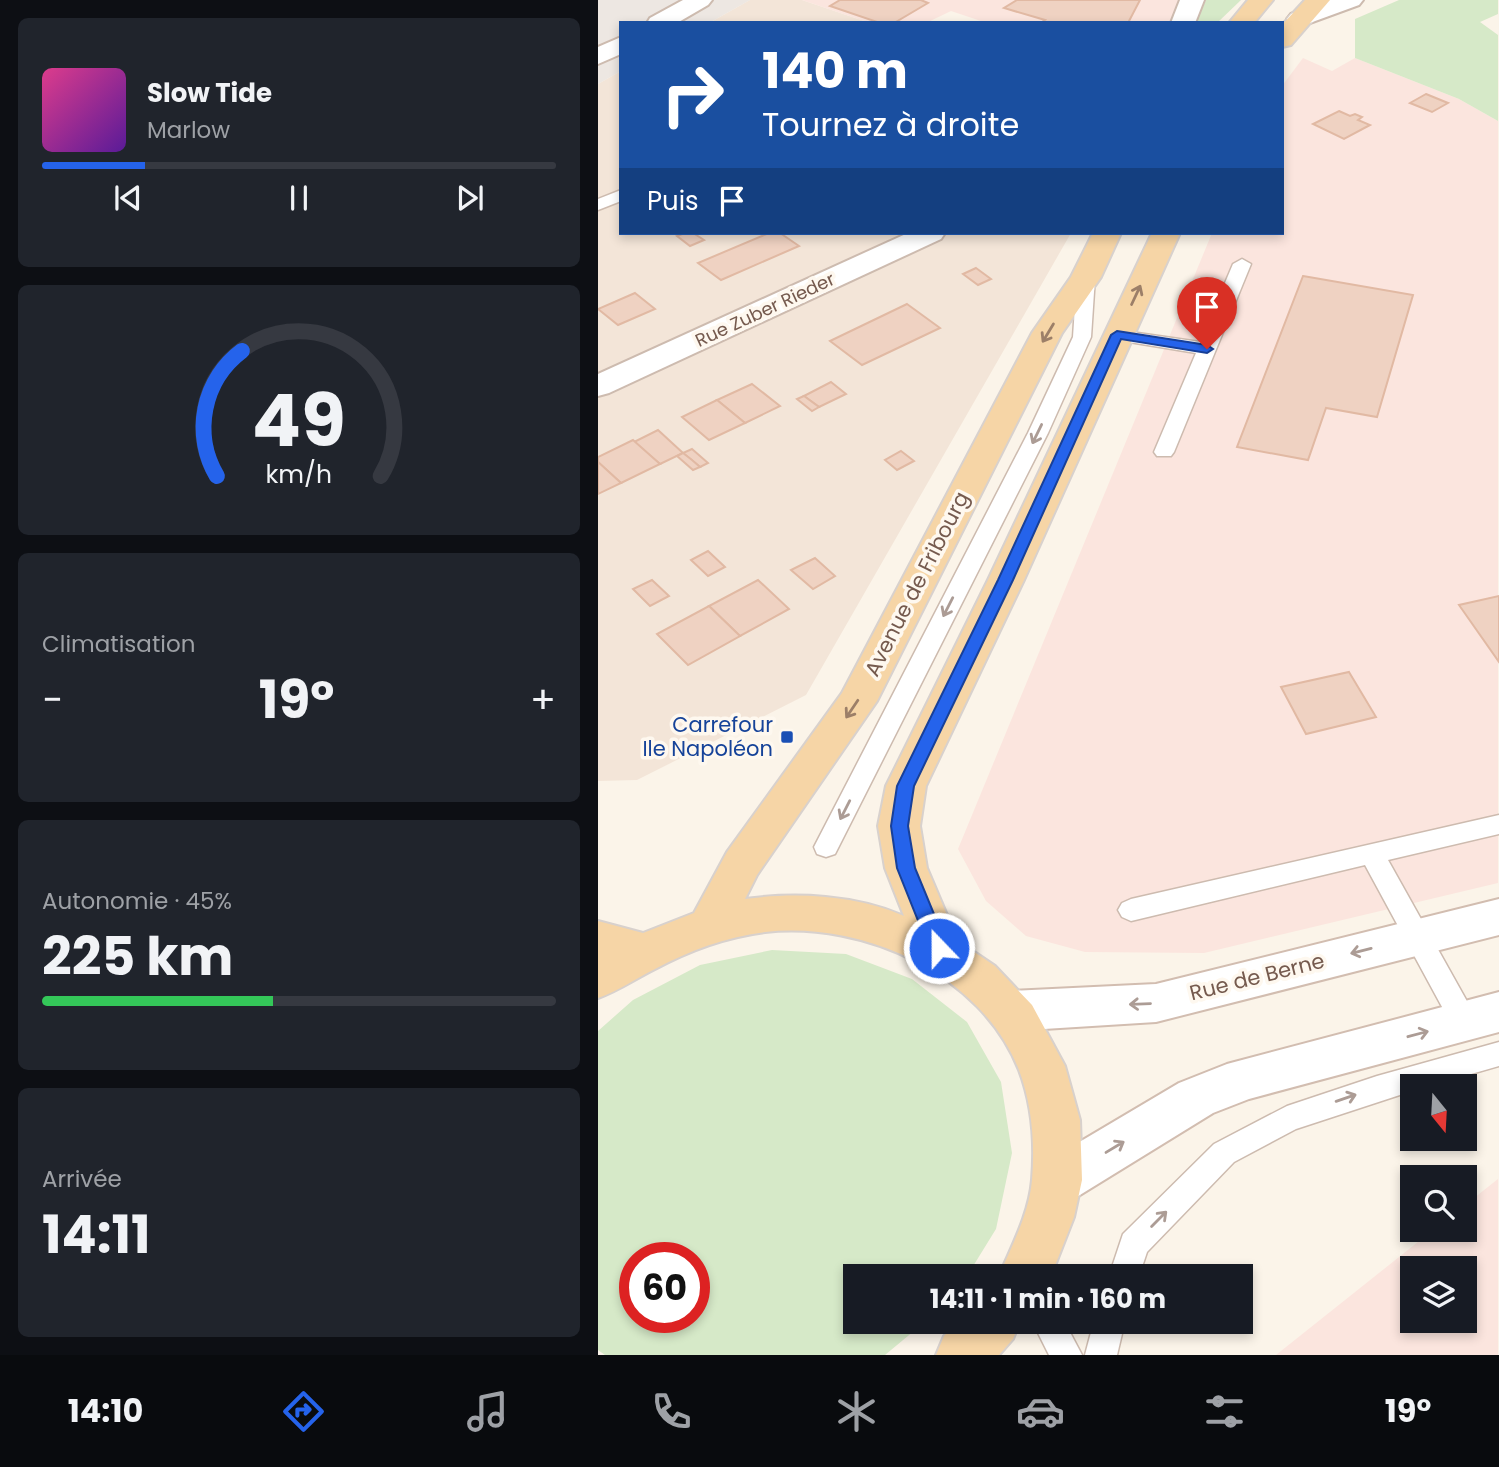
<!DOCTYPE html>
<html lang="fr">
<head>
<meta charset="utf-8">
<style>
  :root { --surface:#171b24; --page:#20242c; --text:#f1f3f6; --muted:#9ea1a6; --line:#363941; --accent:#2563eb }
  body { margin:0; font-family:Poppins,sans-serif; background:var(--page); color:var(--text); height:100vh; display:flex; flex-direction:column; font-size:26px; white-space:nowrap }
  * { box-sizing:border-box; margin:0 }
  p { font-size:23px; color:var(--muted) }
  .icon { flex:none; width:38px; height:38px; fill:none; stroke:currentColor; stroke-width:2; stroke-linecap:round; stroke-linejoin:round }
  .map { position:relative; flex:1; overflow:hidden }
  .drawer { display:flex; flex-direction:column; gap:18px; padding:18px; background:#0d0f14; width:598px }
  .drawer>* { flex:none }
  .guide { position:absolute; left:21px; top:21px; width:665px; height:214px; border-radius:0px; box-shadow:0 4px 10px #0003; background:#1a4fa0; color:#fff; overflow:hidden }
  .needle { width:46px; rotate:162deg }
  .tools { position:absolute; left:802px; top:1074px; display:grid; gap:14px }
  .tools a { display:grid; place-items:center; width:77px; height:77px; border-radius:0px; background:var(--surface); box-shadow:0 4px 10px #0003; font-size:35px }
  .speed { position:absolute; left:21px; top:1242px; display:flex; gap:14px; font-size:35px; font-weight:700; text-align:center }
  .speed>* { display:grid; place-content:center; width:91px; height:91px; border-radius:50%; background:var(--surface); box-shadow:0 4px 10px #0003; line-height:1 }
  .speed .limit { border:10px solid #d22; background:#fff; color:#111 }
  .pin { position:absolute; display:grid; place-items:center; width:60px; height:60px; color:#fff; margin:-72px -30px; border-radius:50% 50% 50% 0; rotate:-45deg; box-shadow:0 0 7px #0007 }
  .pin .icon { rotate:45deg }
  .me { position:absolute; width:77px; margin:-38px; rotate:338deg; stroke-linejoin:round; filter:drop-shadow(0 0 5px #0008) }
  .turn { display:flex; align-items:center; gap:24px; height:147px; padding:0 28px; font-size:32px }
  .turn .icon { width:91px; height:91px; stroke-width:2.5 }
  .turn b { display:block; font-size:49px; line-height:60px }
  .then { display:flex; align-items:center; height:66px; padding:0 28px; background:#0003; gap:14px; font-size:26px }
  .big { font-size:52px; font-weight:700; line-height:1.1 }
  .drawer .tile { flex:1; display:flex; flex-direction:column; justify-content:center; gap:10px; min-width:0; padding:0 24px; border-radius:10px; background:var(--page) }
  .drawer .dial { align-items:center; gap:0 }
  .dial svg { height:182px; overflow:visible; fill:none; stroke:var(--line); stroke-width:7; stroke-linecap:round; text-anchor:middle }
  .dial text { fill:var(--text); stroke:none }
  .song { display:flex; align-items:center; gap:21px }
  .cover { width:84px; height:84px; border-radius:10px; background:linear-gradient(135deg,hsl(330 70% 55%),hsl(270 70% 35%)) }
  .played { height:7px; border-radius:4px; background:linear-gradient(90deg,var(--accent) 20%,var(--line) 20%) }
  .keys { display:flex; justify-content:space-around; direction:ltr }
  .heat { display:flex; justify-content:space-between; align-items:center; font-size:38px; direction:ltr }
  .charge { height:10px; border-radius:5px; background:linear-gradient(90deg,#34c759 45%,var(--line) 0) }
  .trip { position:absolute; left:245px; top:1264px; width:410px; height:70px; border-radius:0px; background:var(--surface); box-shadow:0 4px 10px #0003; font-weight:700; line-height:70px; text-align:center }
  .tab-bar { display:flex; height:112px; justify-content:space-around; align-items:center; background:#090b0e; color:var(--muted) }
  .tab-bar .icon { width:49px; height:49px }
  .tab-bar .selected { color:var(--accent) }
  .tab-bar b { font-size:32px; color:var(--text) }
  main { display:flex; flex:1; min-height:0 }
  .map>svg:first-child { display:block }
  .residential { fill:#f3e5d8 }
  .commercial { fill:#fbe5de; fill-rule:evenodd }
  .industrial { fill:#ede7e2 }
  .green { fill:#d6e9c8; fill-rule:evenodd }
  .building { fill:#efd2c2; stroke:#e1b9a3; stroke-width:2 }
  .lines { fill:none; stroke-linecap:round; stroke-linejoin:round }
  .service-casing { stroke:#cdbbaf; stroke-width:3 }
  .minor-casing { stroke:#cdbbaf; stroke-width:4 }
  .secondary-casing { stroke:#d2bdb0; stroke-width:4 }
  .primary-casing { stroke:#d8d1cd; stroke-width:4 }
  .service { fill:#fff; fill-rule:evenodd }
  .minor { fill:#fff; fill-rule:evenodd }
  .secondary { fill:#fff; fill-rule:evenodd }
  .primary { fill:#f6d5a6; fill-rule:evenodd }
  .oneway { stroke:#9c7f68 }
  .oneway2 { stroke:#ac9c95 }
  .route { fill:#2563eb; stroke:#184099; stroke-width:2 }
  .transit-dot { fill:#1a4fb4; stroke:#fef8ef; stroke-width:2.5 }
  .labels { text-anchor:middle; stroke-width:7; stroke-linejoin:round; paint-order:stroke }
  .far-street-label { font-size:18px; fill:#755a4e; stroke:#fef8ef }
  .street-label { font-size:21px; fill:#755a4e; stroke:#fef8ef }
  .transit-label { font-size:21px; fill:#164399; stroke:#fef8ef; text-anchor:end }
</style>
</head>
<body>
<main>
<section class="drawer">
<div class="tile">
<div class="song"><i class="cover"></i><div><b>Slow Tide</b><p>Marlow</p></div></div>
<div class="played"></div>
<div class="keys"><svg class="icon" aria-label="previous" viewBox="0 0 24 24"><path d="M18 5L8 12l10 7zM5 5v14"/></svg><svg class="icon" aria-label="pause" viewBox="0 0 24 24"><path d="M8 5v14M16 5v14"/></svg><svg class="icon" aria-label="next" viewBox="0 0 24 24"><path d="M6 5l10 7-10 7zM19 5v14"/></svg></div>
</div>
<div class="tile dial"><svg viewBox="0 0 100 80">
<path d="M14 69A42 42 0 1 1 86 69"/>
<path d="M14 69A42 42 0 0 1 25 14" stroke="#2563eb"/>
<text x="50" y="56" font-size="32" font-weight="700">49</text>
<text x="50" y="72" font-size="11">km/h</text>
</svg></div>
<div class="tile"><p>Climatisation</p>
<div class="heat"><a>−</a><b class="big">19°</b><a>+</a></div>
</div>
<div class="tile"><p>Autonomie · 45%</p><b class="big">225 km</b><div class="charge"></div></div>
<div class="tile"><p>Arrivée</p><b class="big">14:11</b></div>
</section>
<div class="map">
<svg width="901" height="1355" viewBox="0 0 901 1355">
  <rect width="100%" height="100%" fill="#fbf4e9"/>
  <g class="residential">
    <polygon points="152,0 204,0 272,23 111,23"/>
    <polygon points="23,71 23,233 473,233 208,695 39,780 0,781 0,84"/>
  </g>
  <g class="commercial">
    <polygon points="204,0 608,0 598,23 389,23 353,11 328,23 272,23"/>
    <polygon points="705,58 734,71 757,58 861,99 900,121 900,883 606,953 487,952 428,936 388,901 360,849 614,233 684,233 684,86"/>
    <path d="M900 1179V1355H678L835 1230H866V1206ZM814 1269H866V1321H814Z"/>
  </g>
  <polygon class="industrial" points="0,0 152,0 111,23 23,23 23,71 0,84"/>
  <g class="green">
    <polygon points="608,0 643,0 619,23 598,23"/>
    <polygon points="801,0 900,0 900,14 882,22 900,35 900,121 861,99 757,58 757,19"/>
    <path d="M174 950 248 954 314 979 369 1022 403 1082 414 1153 398 1229 369 1276H257V1321H328L287 1355H7L0 1350V1031L35 1000 102 965ZM37 1258H96V1318H37Z"/>
  </g>
  <g class="building">
    <polygon points="242,0 323,0 330,3 296,23 282,23 232,6"/>
    <polygon points="419,0 542,0 530,23 443,23 447,20 406,8"/>
    <polygon points="828,94 850,103 834,112 812,103"/>
    <polygon points="741,111 752,116 757,114 764,117 760,120 772,125 746,139 715,124"/>
    <polygon points="87,233 95,233 106,240 92,246 79,236"/>
    <polygon points="171,233 182,233 201,246 123,280 100,263"/>
    <polygon points="378,268 393,279 380,285 365,274"/>
    <polygon points="705,276 815,295 779,417 728,408 710,460 639,447"/>
    <polygon points="37,293 57,309 20,325 0,309"/>
    <polygon points="309,304 342,328 264,365 232,341"/>
    <polygon points="233,382 248,394 221,407 206,396"/>
    <polygon points="154,384 182,406 147,423 119,400"/>
    <polygon points="206,396 221,407 214,411 199,399"/>
    <polygon points="119,400 147,423 111,440 84,417"/>
    <polygon points="60,430 85,453 62,464 36,442"/>
    <polygon points="35,440 62,464 23,483 0,462 0,457"/>
    <polygon points="94,449 110,463 102,467 85,453"/>
    <polygon points="303,451 316,461 299,470 287,460"/>
    <polygon points="85,453 94,460 102,467 95,470 79,456"/>
    <polygon points="0,462 23,483 0,494"/>
    <polygon points="110,551 127,567 110,576 93,560"/>
    <polygon points="217,558 237,576 215,589 193,570"/>
    <polygon points="54,580 71,596 52,606 35,589"/>
    <polygon points="160,580 191,609 142,636 111,606"/>
    <polygon points="901,596 901,662 861,605"/>
    <polygon points="111,606 142,636 90,665 59,634"/>
    <polygon points="751,672 778,717 708,734 683,687"/>
  </g>
  <g class="lines">
    <g class="service-casing">
      <g id="service">
        <polygon points="23,190 23,201 0,210 0,199"/>
        <polygon points="644,259 653,264 576,452 573,456 559,456 556,452 598,353 519,340 510,335 519,330 602,342 635,264"/>
        <polygon points="488,272 497,277 493,337 450,433 237,854 228,857 219,854 216,847 430,433 475,337 479,277"/>
        <polygon points="901,815 901,834 790,860 880,1021 876,1029 866,1033 856,1029 767,865 533,921 524,917 520,910 524,903 533,899"/>
        <polygon points="901,1042 901,1066 828,1087 814,1087 814,1091 698,1129 636,1162 549,1252 541,1276 511,1276 525,1234 616,1144 689,1106 779,1076"/>
        <polygon points="434,1321 466,1321 484,1355 451,1355"/>
        <polygon points="496,1321 527,1321 519,1355 487,1355"/>
      </g>
    </g>
    <g class="minor-casing">
      <g id="minor">
        <polygon points="85,0 114,0 110,5 79,23 49,23 52,18"/>
        <polygon points="582,0 606,0 597,23 573,23"/>
        <polygon points="731,0 765,0 761,5 709,24 701,26 693,24 689,19 693,14"/>
        <polygon points="23,37 23,54 0,64 0,47"/>
        <polygon points="310,233 347,233 343,239 11,393 0,396 0,374"/>
      </g>
    </g>
    <g class="secondary-casing">
      <g id="secondary">
        <polygon points="901,899 901,935 558,1022 413,1031 397,1025 390,1011 397,997 413,991 558,984"/>
        <polygon points="901,992 901,1032 651,1099 615,1113 477,1198 459,1205 441,1198 434,1182 441,1166 581,1083 629,1064"/>
      </g>
    </g>
    <g class="primary-casing">
      <g id="primary">
        <polygon points="650,0 675,0 656,23 631,23"/>
        <polygon points="707,0 732,0 693,45 684,47 684,25"/>
        <path d="M495 233H523L503 277 464 333 279 701 159 875 147 899C199 892 257 895 306 916L287 868 280 826 288 786 390 580 554 233H582L426 580 328 786 322 826 329 868 360 941 397 966 434 1005 467 1066 482 1120 484 1180 476 1217 453 1276H401C414 1245 431 1214 434 1180 437 1144 434 1104 421 1070 383 974 266 921 167 932 128 937 92 950 57 969 37 979 20 991 0 998V921L45 933 96 913 129 852 244 693 434 333 473 277Z"/>
        <polygon points="360,1321 422,1321 415,1339 401,1355 338,1355 346,1336"/>
      </g>
    </g>
    <use href="#service" class="service"/>
    <use href="#minor" class="minor"/>
    <use href="#secondary" class="secondary"/>
    <use href="#primary" class="primary"/>
  </g>
  <defs><path id="oneway-shaft" d="M-6 0H5M1.5-3L5.5 0L1.5 3" fill="none" stroke-width="1.6" stroke-linecap="round" stroke-linejoin="round" transform="scale(1.75)"/></defs>
  <g class="oneway">
    <use href="#oneway-shaft" transform="translate(538 295) rotate(-65)"/>
    <use href="#oneway-shaft" transform="translate(450 333) rotate(121)"/>
    <use href="#oneway-shaft" transform="translate(254 709) rotate(124)"/>
  </g>
  <g class="oneway2">
    <use href="#oneway-shaft" transform="translate(439 434) rotate(116)"/>
    <use href="#oneway-shaft" transform="translate(350 607) rotate(117)"/>
    <use href="#oneway-shaft" transform="translate(247 810) rotate(117)"/>
    <use href="#oneway-shaft" transform="translate(763 951) rotate(166)"/>
    <use href="#oneway-shaft" transform="translate(542 1004) rotate(178)"/>
    <use href="#oneway-shaft" transform="translate(820 1034) rotate(-15)"/>
    <use href="#oneway-shaft" transform="translate(748 1098) rotate(-19)"/>
    <use href="#oneway-shaft" transform="translate(517 1147) rotate(-31)"/>
    <use href="#oneway-shaft" transform="translate(561 1219) rotate(-45)"/>
  </g>
  <polygon class="route" points="519,331 609,345 615,349 609,353 523,339 415,580 316,786 310,826 317,868 350,948 347,954 341,956 334,954 331,948 299,868 293,826 299,786 400,580 513,335"/>
  <rect class="transit-dot" x="182" y="730" width="14" height="14" rx="3.5"/>
  <g class="labels">
    <g class="far-street-label">
      <text transform="translate(167 310) rotate(-25)" y="6">Rue Zuber Rieder</text>
    </g>
    <g class="street-label">
      <text transform="translate(319 584) rotate(-63)" y="7">Avenue de Fribourg</text>
      <text transform="translate(659 977) rotate(-14)" y="7">Rue de Berne</text>
    </g>
    <g class="transit-label">
      <text x="175" y="732">Carrefour<tspan x="175" dy="24">Ile Napoléon</tspan></text>
    </g>
  </g>
</svg>
<div class="tools">
<a><svg class="needle" viewBox="-14 -14 28 28"><path d="M0-13l5 13h-10z" fill="#e53935"/><path d="M0 13l5-13h-10z" fill="#9ea1a6"/></svg></a>
<a><svg class="icon" aria-label="search" viewBox="0 0 24 24"><circle cx="10" cy="10" r="6"/><path d="M15 15l6 6"/></svg></a>
<a><svg class="icon" aria-label="layers" viewBox="0 0 24 24"><path d="M12 4l9 5-9 5-9-5zM3 14l9 5 9-5"/></svg></a>
</div>
<div class="speed"><div class="limit">60</div></div>
<div class="pin" style="left:609px;top:349px;background:#d93025"><svg class="icon" aria-label="arrive" viewBox="0 0 24 24"><path d="M6 21V4h12l-3 4 3 4H6"/></svg></div>
<svg class="me" style="left:341px;top:948px" viewBox="-20 -20 40 40"><circle r="17" fill="#2563eb" stroke="#fff" stroke-width="3"/><path d="M0-11L8 9 0 5-8 9z" fill="#fff"/></svg>
<div class="trip">14:11 · 1 min · 160 m</div>
<div class="guide">
<div class="turn"><svg class="icon" aria-label="right" viewBox="0 0 24 24"><path d="M7 20v-9h11M14 6l5 5-5 5"/></svg><div><b>140 m</b>Tournez à droite</div></div>
<div class="then">Puis<svg class="icon" aria-label="arrive" viewBox="0 0 24 24"><path d="M6 21V4h12l-3 4 3 4H6"/></svg></div>
</div>
</div>
</main>
<nav class="tab-bar">
<b>14:10</b>
<svg class="icon selected" aria-label="directions" viewBox="0 0 24 24"><path d="M12 3l9 9-9 9-9-9zM9 14v-3h6M13 9l2 2-2 2"/></svg>
<svg class="icon" aria-label="music" viewBox="0 0 24 24"><path d="M9 18V5l10-2v13"/><circle cx="6" cy="18" r="3"/><circle cx="16" cy="16" r="3"/></svg>
<svg class="icon" aria-label="phone" viewBox="0 0 24 24"><path d="M5 4h4l2 5-3 2q2 4 5 5l2-3 5 2v4C11 20 4 13 5 4z"/></svg>
<svg class="icon" aria-label="climate" viewBox="0 0 24 24"><path d="M12 3v18M4 7l16 10M4 17L20 7"/></svg>
<svg class="icon" aria-label="car" viewBox="0 0 24 24"><path d="M5 17H2v-5l4-1 3-4h7l3 4 3 1v5h-3M9 17h6M6 11h13"/><circle cx="7" cy="17" r="2"/><circle cx="17" cy="17" r="2"/></svg>
<svg class="icon" aria-label="filters" viewBox="0 0 24 24"><path d="M4 7h16M4 17h16"/><circle cx="9" cy="7" r="2"/><circle cx="15" cy="17" r="2"/></svg>
<b>19°</b>
</nav>
</body>
</html>
